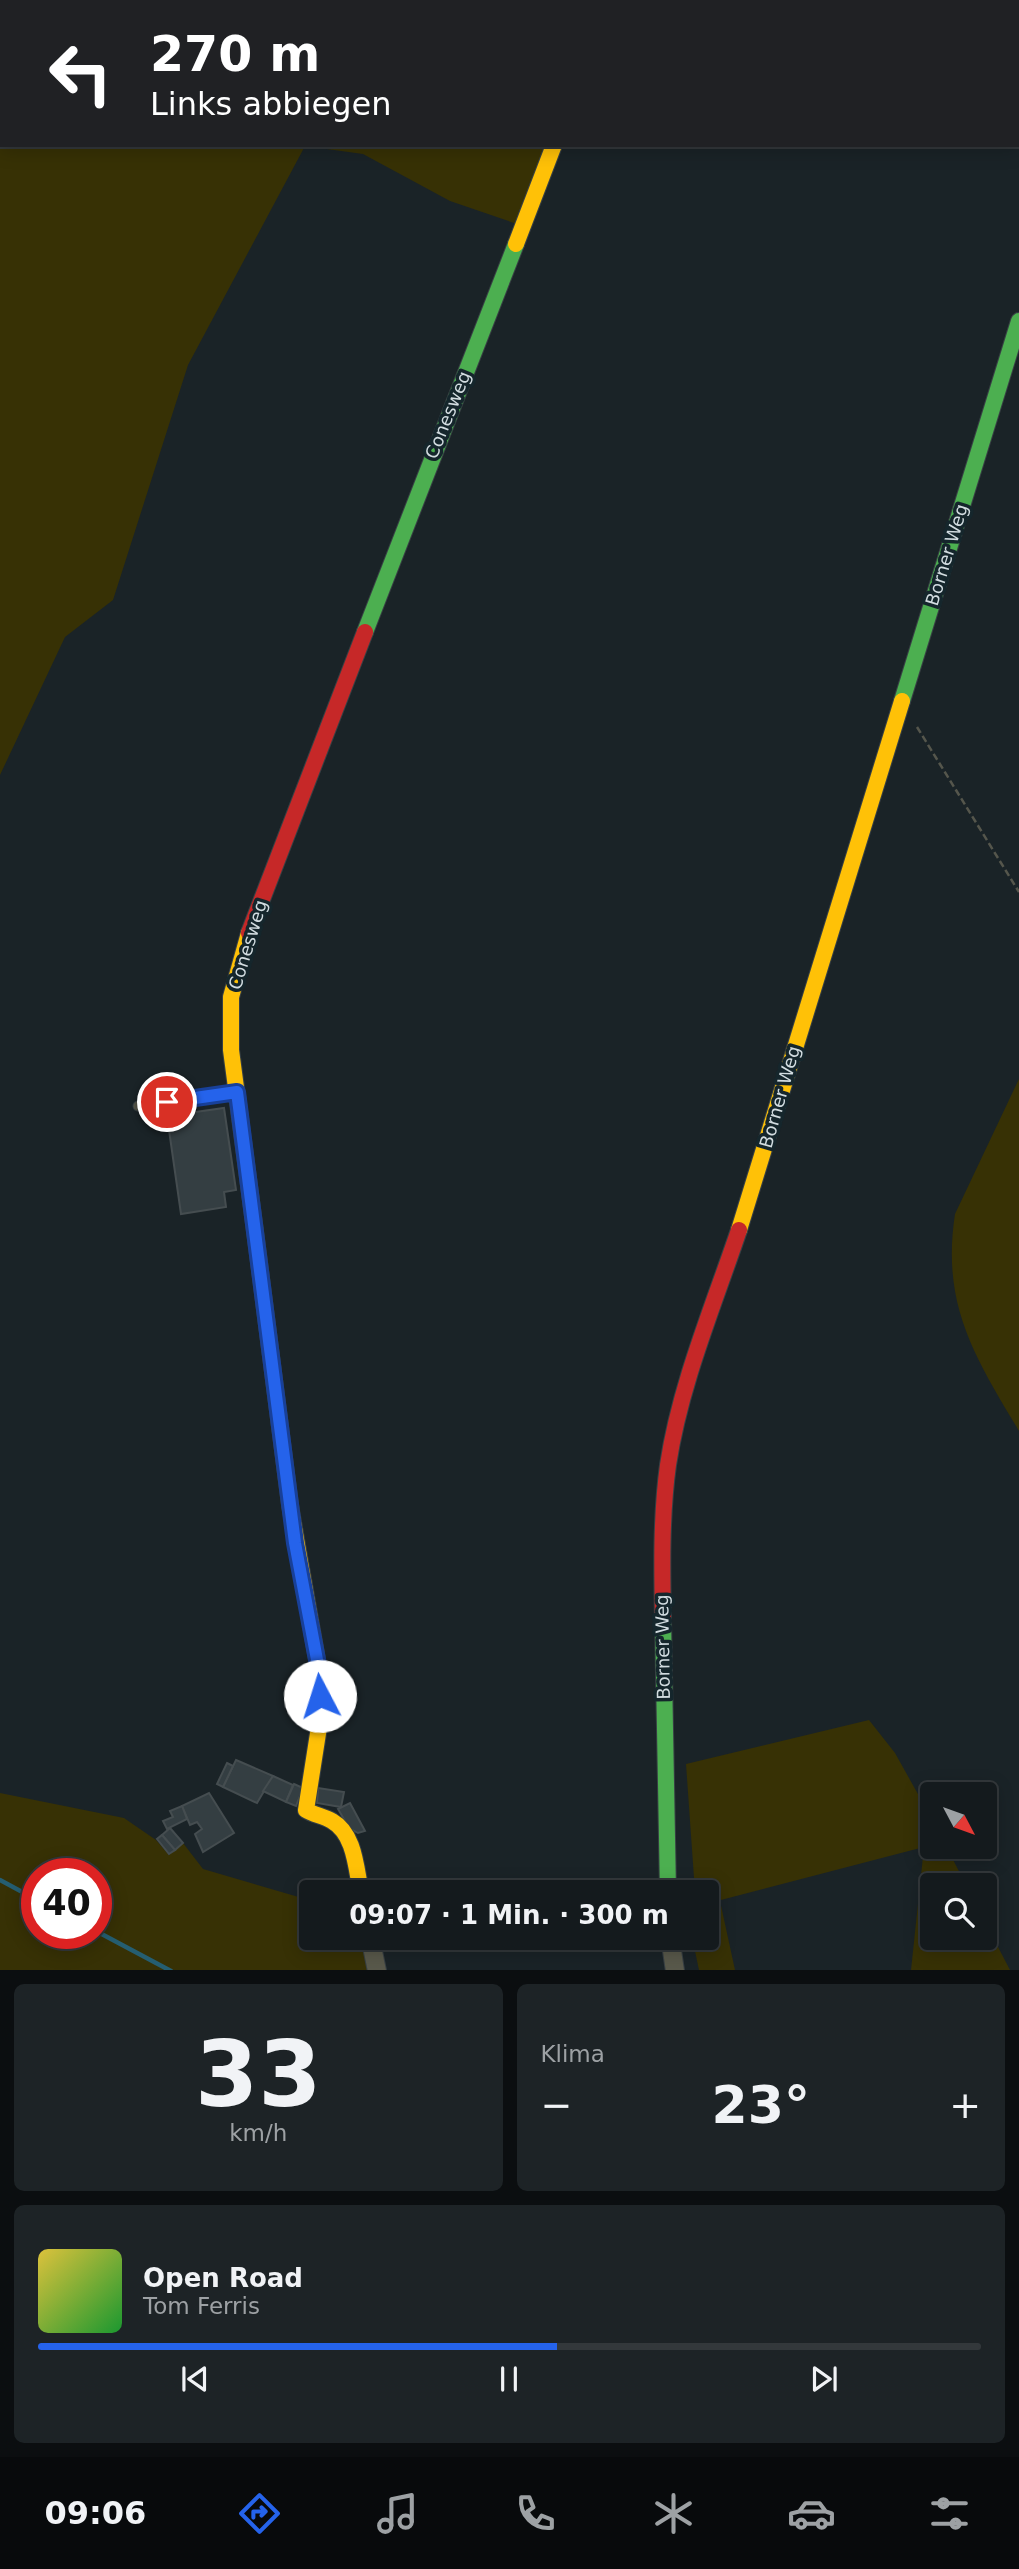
<!DOCTYPE html>
<html lang="de">
<head>
<meta charset="utf-8">
<style>
  :root { --surface:#141a1d; --page:#1d2326; --text:#f1f3f6; --muted:#9da1a4; --line:#33383b; --accent:#2563eb }
  body { margin:0; font-family:"DejaVu Sans",sans-serif; background:var(--page); color:var(--text); height:100vh; display:flex; flex-direction:column; font-size:26px; white-space:nowrap }
  * { box-sizing:border-box; margin:0 }
  p { font-size:23px; color:var(--muted) }
  .icon { flex:none; width:38px; height:38px; fill:none; stroke:currentColor; stroke-width:2; stroke-linecap:round; stroke-linejoin:round }
  .map { position:relative; height:1970px; overflow:hidden }
  .sheet { display:flex; flex-direction:column; gap:14px; padding:14px; background:#0b0e10; flex:1 }
  .sheet>* { flex:none }
  .guide { position:absolute; left:0px; top:0px; width:1020px; height:147px; box-shadow:0 4px 18px #0003,0 0 0 2px var(--line); background:#202124; color:#fff; overflow:hidden }
  .needle { width:46px; rotate:131deg }
  .fabs { position:absolute; left:920px; top:1782px; display:grid; gap:14px }
  .fabs a { display:grid; place-items:center; width:77px; height:77px; border-radius:7px; background:var(--surface); box-shadow:0 4px 18px #0003,0 0 0 2px var(--line); font-size:35px }
  .speed { position:absolute; left:21px; top:1858px; display:flex; gap:14px; font-size:35px; font-weight:700; text-align:center }
  .speed>* { display:grid; place-content:center; width:91px; height:91px; border-radius:50%; background:var(--surface); box-shadow:0 4px 18px #0003,0 0 0 2px var(--line); line-height:1 }
  .speed .limit { border:10px solid #d22; background:#fff; color:#111 }
  .pin { position:absolute; display:grid; place-items:center; width:60px; height:60px; color:#fff; margin:-30px; border:4px solid #fff; border-radius:50%; box-shadow:0 2px 7px #0007 }
  .me { position:absolute; width:77px; margin:-38px; rotate:355deg; stroke-linejoin:round; filter:drop-shadow(0 0 5px #0008) }
  .turn { display:flex; align-items:center; gap:24px; height:147px; padding:0 35px; font-size:32px }
  .turn .icon { width:91px; height:91px; stroke-width:2.5 }
  .turn b { display:block; font-size:49px; line-height:60px }
  .big { font-size:52px; font-weight:700; line-height:1.1 }
  .sheet .card { flex:1; display:flex; flex-direction:column; justify-content:center; gap:10px; min-width:0; padding:0 24px; border-radius:10px; background:var(--page) }
  .sheet .dial { align-items:center; gap:0 }
  .dial b { font-size:91px; line-height:1 }
  .song { display:flex; align-items:center; gap:21px }
  .cover { width:84px; height:84px; border-radius:10px; background:linear-gradient(135deg,hsl(50 70% 55%),hsl(130 70% 35%)) }
  .played { height:7px; border-radius:4px; background:linear-gradient(90deg,var(--accent) 55%,var(--line) 55%) }
  .keys { display:flex; justify-content:space-around; direction:ltr }
  .heat { display:flex; justify-content:space-between; align-items:center; font-size:38px; direction:ltr }
  .sheet .tiles { flex:1; display:grid; gap:14px; grid-template-columns:1fr 1fr }
  .card:last-child { grid-column:span 2 }
  .trip { position:absolute; left:299px; top:1880px; width:420px; height:70px; border-radius:7px; background:var(--surface); box-shadow:0 4px 18px #0003,0 0 0 2px var(--line); font-weight:700; line-height:70px; text-align:center }
  .menu { display:flex; height:112px; justify-content:space-around; align-items:center; background:#080a0c; color:var(--muted) }
  .menu .icon { width:49px; height:49px }
  .menu .active { color:var(--accent) }
  .menu b { font-size:32px; color:var(--text) }
  .map>svg:first-child { display:block }
  .green { fill:#373105; fill-rule:evenodd }
  .lines { fill:none; stroke-linecap:round; stroke-linejoin:round }
  .stream { stroke:#255e71; stroke-width:4.5 }
  .building { fill:#343e42; stroke:#454d50; stroke-width:2 }
  .lane-casing { stroke:#384044; stroke-width:11 }
  .street-casing { stroke:#384044; stroke-width:20 }
  .fast-casing { stroke:#384044; stroke-width:18 }
  .slow-casing { stroke:#384044; stroke-width:18 }
  .jam-casing { stroke:#384044; stroke-width:18 }
  .path { stroke:#55564c; stroke-width:2.5; stroke-dasharray:7 3.5; stroke-linecap:butt }
  .lane { stroke:#59594b; stroke-width:9 }
  .street { stroke:#59594b; stroke-width:18 }
  .fast { stroke:#4caf50; stroke-width:16 }
  .slow { stroke:#ffc107; stroke-width:16 }
  .jam { stroke:#c62828; stroke-width:16 }
  .route-casing { stroke:#184099; stroke-width:18 }
  .route { stroke:#2563eb; stroke-width:12 }
  .labels { text-anchor:middle; stroke-width:7; stroke-linejoin:round; paint-order:stroke }
  .street-label { font-size:18px; fill:#d2dce0; stroke:#15262c }
</style>
</head>
<body>
<div class="map">
<svg width="1019" height="1971" viewBox="0 0 1019 1971">
  <rect width="100%" height="100%" fill="#1a2327"/>
  <g class="green">
    <polygon points="449,0 556,0 560,2 448,2"/>
    <polygon points="0,79 2,145 547,145 517,224 450,201 363,154 305,146 188,365 113,600 65,637 0,775"/>
    <path d="M1019 1079V1431C975 1357 941 1305 955 1214Z"/>
    <polygon points="869,1720 895,1753 933,1821 933,1846 946,1846 966,1885 933,1885 933,1937 985,1937 985,1922 1010,1970 911,1970 924,1847 717,1901 720,1901 735,1970 699,1970 692,1937 707,1937 707,1892 695,1892 686,1764"/>
    <path d="M0 1793 124 1818 156 1840 169 1855 183 1843 203 1869 302 1898 311 1894 312 1937H374L381 1970H0ZM37 1874H96V1934H37Z"/>
  </g>
  <g class="lines">
    <g class="stream">
      <polyline points="0,1880 37,1900"/>
      <polyline points="96,1931 171,1971"/>
    </g>
  </g>
  <g class="building">
    <polygon points="0,0 71,0 71,2 2,2 0,29"/>
    <polygon points="93,0 153,0 144,2"/>
    <polygon points="224,1108 236,1190 224,1192 226,1207 181,1214 167,1116"/>
    <polygon points="236,1760 273,1776 257,1803 223,1787"/>
    <polygon points="227,1763 233,1766 223,1787 217,1784"/>
    <polygon points="273,1776 293,1785 286,1802 263,1791"/>
    <polygon points="294,1784 303,1788 296,1806 286,1802"/>
    <polygon points="318,1788 344,1792 341,1807 317,1803"/>
    <polygon points="209,1793 234,1833 203,1852 195,1834 202,1829 197,1822 190,1825 182,1806"/>
    <polygon points="350,1803 365,1831 358,1833 349,1828 338,1809"/>
    <polygon points="182,1806 187,1819 167,1829 163,1821 173,1817 170,1811"/>
    <polygon points="170,1828 183,1843 175,1850 162,1835"/>
    <polygon points="162,1835 175,1850 169,1854 157,1839"/>
  </g>
  <g class="lines">
    <g class="lane-casing">
      <g id="lane">
        <polyline points="444,2 445,0"/>
        <polyline points="138,1106 235,1092"/>
      </g>
    </g>
    <g class="street-casing">
      <g id="street">
        <polyline points="610,2 611,0"/>
        <polyline points="370,1937 377,1971"/>
        <polyline points="670,1937 675,1971"/>
      </g>
    </g>
    <g class="fast-casing">
      <g id="fast">
        <polyline points="365,632 516,244"/>
        <polyline points="902,701 1019,321"/>
        <polyline points="663,1620 668,1892"/>
      </g>
    </g>
    <g class="slow-casing">
      <g id="slow">
        <polyline points="516,244 554,145"/>
        <polyline points="249,933 231,997 231,1050 255,1231"/>
        <polyline points="739,1230 902,701"/>
        <path d="M290 1505 318 1665 319 1727 306 1810C314 1815 324 1816 332 1821 355 1834 356 1869 361 1892"/>
      </g>
    </g>
    <g class="jam-casing">
      <g id="jam">
        <polyline points="249,933 365,632"/>
        <polyline points="255,1231 290,1505"/>
        <path d="M663 1620C662 1569 661 1516 668 1465 680 1385 713 1307 739 1230"/>
      </g>
    </g>
    <g class="path">
      <polyline points="82,0 82,2"/>
      <polyline points="917,727 1019,892"/>
    </g>
    <use href="#lane" class="lane"/>
    <use href="#street" class="street"/>
    <use href="#fast" class="fast"/>
    <use href="#slow" class="slow"/>
    <use href="#jam" class="jam"/>
  </g>
  <g class="lines">
    <g class="route-casing">
      <polyline id="route" points="167,1102 237,1092 295,1543 318,1665 320,1696"/>
    </g>
    <use href="#route" class="route"/>
  </g>
  <g class="labels">
    <g class="street-label">
      <text transform="translate(448 415) rotate(-68)" y="6">Conesweg</text>
      <text transform="translate(947 555) rotate(-73)" y="6">Borner Weg</text>
      <text transform="translate(248 945) rotate(-73)" y="6">Conesweg</text>
      <text transform="translate(780 1097) rotate(-74)" y="6">Borner Weg</text>
      <text transform="translate(663 1647) rotate(-91)" y="6">Borner Weg</text>
    </g>
  </g>
</svg>
<div class="fabs">
<a><svg class="needle" viewBox="-14 -14 28 28"><path d="M0-13l5 13h-10z" fill="#e53935"/><path d="M0 13l5-13h-10z" fill="#9da1a4"/></svg></a>
<a><svg class="icon" aria-label="search" viewBox="0 0 24 24"><circle cx="10" cy="10" r="6"/><path d="M15 15l6 6"/></svg></a>
</div>
<div class="speed"><div class="limit">40</div></div>
<div class="pin" style="left:167px;top:1102px;background:#d93025"><svg class="icon" aria-label="arrive" viewBox="0 0 24 24"><path d="M6 21V4h12l-3 4 3 4H6"/></svg></div>
<svg class="me" style="left:320px;top:1696px" viewBox="-20 -20 40 40"><circle r="19" fill="#fff"/><path d="M0-13L10 11 0 6-10 11z" fill="#2563eb"/></svg>
<div class="trip">09:07 · 1 Min. · 300 m</div>
<div class="guide">
<div class="turn"><svg class="icon" aria-label="left" viewBox="0 0 24 24"><path d="M17 20v-9H6M10 6l-5 5 5 5"/></svg><div><b>270 m</b>Links abbiegen</div></div>
</div>
</div>
<section class="sheet">
<div class="tiles">
<div class="card dial"><b>33</b><p>km/h</p></div>
<div class="card"><p>Klima</p>
<div class="heat"><a>−</a><b class="big">23°</b><a>+</a></div>
</div>
<div class="card">
<div class="song"><i class="cover"></i><div><b>Open Road</b><p>Tom Ferris</p></div></div>
<div class="played"></div>
<div class="keys"><svg class="icon" aria-label="previous" viewBox="0 0 24 24"><path d="M18 5L8 12l10 7zM5 5v14"/></svg><svg class="icon" aria-label="pause" viewBox="0 0 24 24"><path d="M8 5v14M16 5v14"/></svg><svg class="icon" aria-label="next" viewBox="0 0 24 24"><path d="M6 5l10 7-10 7zM19 5v14"/></svg></div>
</div>
</div>
</section>
<nav class="menu">
<b>09:06</b>
<svg class="icon active" aria-label="directions" viewBox="0 0 24 24"><path d="M12 3l9 9-9 9-9-9zM9 14v-3h6M13 9l2 2-2 2"/></svg>
<svg class="icon" aria-label="music" viewBox="0 0 24 24"><path d="M9 18V5l10-2v13"/><circle cx="6" cy="18" r="3"/><circle cx="16" cy="16" r="3"/></svg>
<svg class="icon" aria-label="phone" viewBox="0 0 24 24"><path d="M5 4h4l2 5-3 2q2 4 5 5l2-3 5 2v4C11 20 4 13 5 4z"/></svg>
<svg class="icon" aria-label="climate" viewBox="0 0 24 24"><path d="M12 3v18M4 7l16 10M4 17L20 7"/></svg>
<svg class="icon" aria-label="car" viewBox="0 0 24 24"><path d="M5 17H2v-5l4-1 3-4h7l3 4 3 1v5h-3M9 17h6M6 11h13"/><circle cx="7" cy="17" r="2"/><circle cx="17" cy="17" r="2"/></svg>
<svg class="icon" aria-label="filters" viewBox="0 0 24 24"><path d="M4 7h16M4 17h16"/><circle cx="9" cy="7" r="2"/><circle cx="15" cy="17" r="2"/></svg>
</nav>
</body>
</html>
